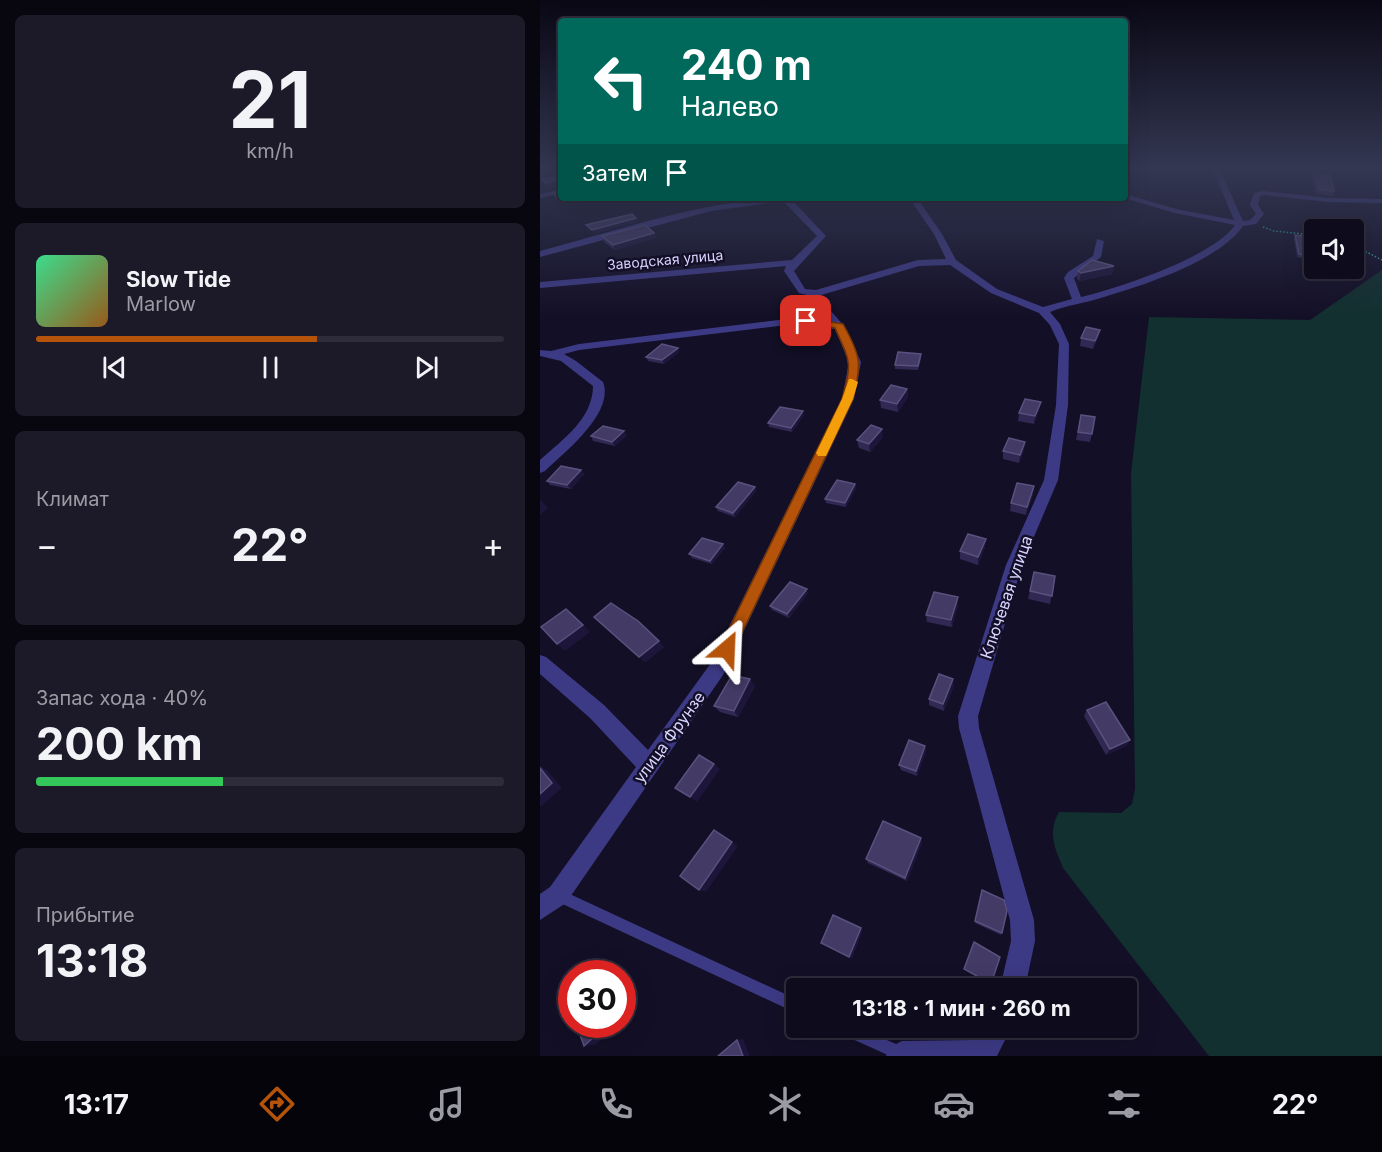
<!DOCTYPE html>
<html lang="ru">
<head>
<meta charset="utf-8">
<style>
  :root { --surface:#0e0b1c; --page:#1c1929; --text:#f1f3f6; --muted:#9b9ba3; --line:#2e2b3b; --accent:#b45309 }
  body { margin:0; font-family:Inter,sans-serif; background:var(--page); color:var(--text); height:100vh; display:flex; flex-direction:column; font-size:22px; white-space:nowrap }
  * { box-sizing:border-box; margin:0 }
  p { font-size:20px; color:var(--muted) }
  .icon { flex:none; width:33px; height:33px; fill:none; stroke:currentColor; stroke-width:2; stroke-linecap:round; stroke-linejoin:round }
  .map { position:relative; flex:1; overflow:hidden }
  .side { display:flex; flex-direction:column; gap:15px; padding:15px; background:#08060f; width:540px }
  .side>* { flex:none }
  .guide { position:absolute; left:18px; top:18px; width:570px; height:183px; border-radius:6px; box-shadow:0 6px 24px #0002,0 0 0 2px var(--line); background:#00695c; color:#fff; overflow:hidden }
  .fabs { position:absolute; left:764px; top:219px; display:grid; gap:12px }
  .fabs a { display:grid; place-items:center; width:60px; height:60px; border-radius:6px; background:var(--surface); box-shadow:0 6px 24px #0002,0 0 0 2px var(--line); font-size:30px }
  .speed { position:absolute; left:18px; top:960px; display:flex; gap:12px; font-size:30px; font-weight:700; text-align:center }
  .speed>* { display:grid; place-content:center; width:78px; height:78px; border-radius:50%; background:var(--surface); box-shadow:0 6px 24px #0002,0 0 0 2px var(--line); line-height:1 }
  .speed .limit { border:9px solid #d22; background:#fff; color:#111 }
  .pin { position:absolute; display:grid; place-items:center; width:51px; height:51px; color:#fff; margin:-26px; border-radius:12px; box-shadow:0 3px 9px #0006 }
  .me { position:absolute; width:66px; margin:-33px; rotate:26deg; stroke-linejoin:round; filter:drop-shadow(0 0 4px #0008) }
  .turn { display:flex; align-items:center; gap:21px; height:126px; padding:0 24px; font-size:27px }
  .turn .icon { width:78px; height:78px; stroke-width:2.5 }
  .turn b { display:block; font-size:42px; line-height:51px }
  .then { display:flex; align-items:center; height:57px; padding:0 24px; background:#0003; gap:12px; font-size:22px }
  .big { font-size:45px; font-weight:700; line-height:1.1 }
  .side .card { flex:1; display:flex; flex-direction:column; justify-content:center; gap:9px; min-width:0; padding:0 21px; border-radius:9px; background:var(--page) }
  .side .dial { align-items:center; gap:0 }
  .dial b { font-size:78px; line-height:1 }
  .song { display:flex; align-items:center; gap:18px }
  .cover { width:72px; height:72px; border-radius:9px; background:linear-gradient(135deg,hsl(150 70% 55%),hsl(30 70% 35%)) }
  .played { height:6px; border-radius:3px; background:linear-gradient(90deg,var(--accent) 60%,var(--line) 60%) }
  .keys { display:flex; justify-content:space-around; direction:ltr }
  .heat { display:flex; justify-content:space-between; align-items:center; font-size:33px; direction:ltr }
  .charge { height:9px; border-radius:4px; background:linear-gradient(90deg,#34c759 40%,var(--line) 0) }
  .trip { position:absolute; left:246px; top:978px; width:351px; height:60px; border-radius:6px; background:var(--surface); box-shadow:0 6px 24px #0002,0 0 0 2px var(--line); font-weight:700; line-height:60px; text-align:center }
  .dock { display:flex; height:96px; justify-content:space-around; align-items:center; background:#06040b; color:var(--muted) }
  .dock .icon { width:42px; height:42px }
  .dock .on { color:var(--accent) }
  .dock b { font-size:27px; color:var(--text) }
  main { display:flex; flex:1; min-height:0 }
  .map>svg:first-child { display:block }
  .green { fill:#12302f }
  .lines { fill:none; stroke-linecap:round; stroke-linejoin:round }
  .path { stroke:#2fb8b0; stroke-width:1.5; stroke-dasharray:1.5 2; stroke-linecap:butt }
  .lane { fill:#3d3a85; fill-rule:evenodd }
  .street { fill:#3d3a85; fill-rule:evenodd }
  .wall { fill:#312854 }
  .shaded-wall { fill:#1d163a }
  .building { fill:#433a66; stroke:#5a527e; stroke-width:1.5 }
  .route { fill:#b45309; stroke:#753606; stroke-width:1.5 }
  .slow { fill:#f59e0b }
  .labels { text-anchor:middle; stroke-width:5; stroke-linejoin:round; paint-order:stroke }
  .far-street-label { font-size:14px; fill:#d9d4ff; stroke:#130f26 }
  .street-label { font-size:16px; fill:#d9d4ff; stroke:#130f26 }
</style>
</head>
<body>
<main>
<section class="side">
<div class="card dial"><b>21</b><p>km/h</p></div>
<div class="card">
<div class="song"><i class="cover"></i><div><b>Slow Tide</b><p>Marlow</p></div></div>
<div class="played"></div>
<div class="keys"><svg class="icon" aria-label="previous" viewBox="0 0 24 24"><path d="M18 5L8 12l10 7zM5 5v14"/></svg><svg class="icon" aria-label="pause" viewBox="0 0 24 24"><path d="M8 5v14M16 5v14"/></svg><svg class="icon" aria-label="next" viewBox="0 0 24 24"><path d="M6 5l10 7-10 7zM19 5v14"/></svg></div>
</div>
<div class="card"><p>Климат</p>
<div class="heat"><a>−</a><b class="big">22°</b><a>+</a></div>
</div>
<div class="card"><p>Запас хода · 40%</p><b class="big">200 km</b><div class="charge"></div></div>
<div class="card"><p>Прибытие</p><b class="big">13:18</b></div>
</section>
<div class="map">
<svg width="842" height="1056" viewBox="0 0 842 1056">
  <rect width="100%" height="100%" fill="#130f26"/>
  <path class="green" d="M842 270V1056H669L523 868C515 848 507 833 519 812L581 813 592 804 595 789 591 473 609 317 770 320Z"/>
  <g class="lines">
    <g class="path">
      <polyline points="723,227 734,231 774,235"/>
      <polyline points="813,245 842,260"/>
    </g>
    <g class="lane">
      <polygon points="19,889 256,999 256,1013 14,900 13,895 14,890"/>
      <polygon points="297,1028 319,1028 363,1047 365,1052 364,1056 350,1056 299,1033"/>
    </g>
    <g class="street">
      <path d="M673 170H680L703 221 710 220 716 214 710 205 714 193 723 191 789 198 842 199V203L789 202 724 195 720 196 718 205 724 214 716 224 703 226C679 261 604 285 564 297 546 303 527 305 510 312L520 324 529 344 528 405 518 480 482 565 438 716 439 728 494 920 495 941 485 988H460L471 941 470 920 419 728 418 716 466 565 504 480 516 405 519 344 510 325 499 313 451 293 410 265 379 266 278 296 304 326 321 362 314 399 183 675 26 903 0 920V894L10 887 96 767 50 718 0 674V655L6 657 64 705 108 750 171 663 302 399 309 362 295 329 255 324 39 350 24 354 36 361 63 382C75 413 24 453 5 471L0 473V460C22 440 53 419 53 386L21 361 0 356V350L11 351 39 344 255 318 290 322 267 295 259 293 244 271 246 266 0 288V282L252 260 277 236 243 201 171 211 0 257V251C77 231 171 198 250 198L286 236 254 271 265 289 276 290 378 260 406 259 394 234 369 198H377L402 234 416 260 457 289 503 307 532 299 524 278 528 272 553 256 557 239 564 241 561 257 534 278 541 297C579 288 673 257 695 225L635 213 584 198 585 194 636 209 694 220Z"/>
      <polygon points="21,189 21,193 0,198 0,194"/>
      <polygon points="444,1028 471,1028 457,1056 346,1056 350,1047 362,1041 433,1040 438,1038"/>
    </g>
  </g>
  <g class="wall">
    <polygon points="775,174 794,191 792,196 776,194 773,179"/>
    <polygon points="114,233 116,238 75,250 64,242 62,236"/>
    <polygon points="755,235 771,248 765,259 757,257 754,239"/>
    <polygon points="574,266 572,274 539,281 537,278 538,271"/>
    <polygon points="560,330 558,338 553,349 540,346 541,338"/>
    <polygon points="138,348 139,352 124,364 108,361 106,357"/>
    <polygon points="381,358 378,370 355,369 355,365"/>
    <polygon points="367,389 368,397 358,412 341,408 340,400"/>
    <polygon points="499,410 494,424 478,421 479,413"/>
    <polygon points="264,415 252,432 229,427 228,423"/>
    <polygon points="541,415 552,434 550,442 536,440"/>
    <polygon points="87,435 75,446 53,441 51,436"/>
    <polygon points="343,437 330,452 319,448 317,440"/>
    <polygon points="484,450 479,463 463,459 463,451"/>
    <polygon points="41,470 44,474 31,489 10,485 7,481"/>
    <polygon points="315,484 316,488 306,507 286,503 285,499"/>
    <polygon points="494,486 493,494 486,515 470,511 471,503"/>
    <polygon points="215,487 216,491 195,517 178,511 176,507"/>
    <polygon points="183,544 185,548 172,564 152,558 149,554"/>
    <polygon points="445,547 438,565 420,559 420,551"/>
    <polygon points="494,572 515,576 510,604 488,599"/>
    <polygon points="268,593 249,618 232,610 230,606"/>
    <polygon points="418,597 418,605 412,627 387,622 386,615"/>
    <polygon points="54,617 124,647 105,662"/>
    <polygon points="414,685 404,711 389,705 389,699"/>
    <polygon points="215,686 198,717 180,712 174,706"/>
    <polygon points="547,710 590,740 586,746 566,755 544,716"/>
    <polygon points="385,746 386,751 377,776 361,770 359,765"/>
    <polygon points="382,842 367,881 328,863 326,859"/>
    <polygon points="442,890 462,933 461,935 435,923"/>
  </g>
  <g class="shaded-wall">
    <polygon points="19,180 21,187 9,190 5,183"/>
    <polygon points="21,198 32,198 32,199 19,202 18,199"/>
    <polygon points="96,218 98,222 54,234 52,230"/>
    <polygon points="114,233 116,238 75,250 73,245"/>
    <polygon points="574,266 572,274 539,281 541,273"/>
    <polygon points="560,330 558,338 553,349 555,341"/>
    <polygon points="138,348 139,352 124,364 122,360"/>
    <polygon points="367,389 368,397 358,412 357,404"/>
    <polygon points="501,402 499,410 494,424 495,416"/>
    <polygon points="263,411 264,415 252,432 251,428"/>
    <polygon points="342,429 343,437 330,452 329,444"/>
    <polygon points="84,431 87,435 75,446 72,442"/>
    <polygon points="485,442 484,450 479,463 480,455"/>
    <polygon points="41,470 44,474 31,489 27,485"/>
    <polygon points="315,484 316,488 306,507 305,503"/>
    <polygon points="494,486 493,494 486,515 487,507"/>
    <polygon points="215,487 216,491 195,517 193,513"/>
    <polygon points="0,500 1,500 8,508 0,515"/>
    <polygon points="446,539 445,547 438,565 438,557"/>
    <polygon points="183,544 185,548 172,564 170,561"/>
    <polygon points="267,589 268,593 249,618 247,614"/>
    <polygon points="418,597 418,605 412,627 411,620"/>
    <polygon points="43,625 50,632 25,651 17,644"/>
    <polygon points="119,641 124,647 105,662 99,657"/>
    <polygon points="210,679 215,686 198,717 194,711"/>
    <polygon points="413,679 414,685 404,711 403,704"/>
    <polygon points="590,740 586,746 566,755 570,749"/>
    <polygon points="385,746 386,751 377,776 376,771"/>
    <polygon points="174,764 180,769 157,802 150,797"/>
    <polygon points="0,766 8,771 22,788 0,807"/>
    <polygon points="381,838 382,842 367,881 365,878"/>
    <polygon points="192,842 198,846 166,892 159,890"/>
    <polygon points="321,928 323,930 312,959 309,957"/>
    <polygon points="82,1001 88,1015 82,1020"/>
    <polygon points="68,1024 78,1024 55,1045 44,1046"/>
    <polygon points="203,1039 210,1056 203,1056 197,1040"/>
  </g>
  <g class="building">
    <polygon points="775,174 790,175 794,191 779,189"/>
    <polygon points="15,177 19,180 5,183 2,179"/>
    <polygon points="21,191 21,198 18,199 13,193"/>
    <polygon points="92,214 96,218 52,230 46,225"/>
    <polygon points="105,225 114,233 73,245 62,236"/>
    <polygon points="755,235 769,237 771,248 767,256 759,254"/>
    <polygon points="552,260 574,266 541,273 538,271"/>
    <polygon points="546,327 560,330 555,341 541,338"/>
    <polygon points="122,344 138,348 122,360 106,357"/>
    <polygon points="358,352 381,354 378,366 355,365"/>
    <polygon points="351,385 367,389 357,404 340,400"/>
    <polygon points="485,399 501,402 495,416 479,413"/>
    <polygon points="240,407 263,411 251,428 228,423"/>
    <polygon points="541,415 555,417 552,434 538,432"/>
    <polygon points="331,425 342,429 329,444 317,440"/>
    <polygon points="63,426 84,431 72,442 51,436"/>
    <polygon points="469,438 485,442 480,455 463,451"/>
    <polygon points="21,466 41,470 27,485 7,481"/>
    <polygon points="297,480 315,484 305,503 285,499"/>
    <polygon points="198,482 215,487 193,513 176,507"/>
    <polygon points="477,483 494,486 487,507 471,503"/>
    <polygon points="428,534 446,539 438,557 420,551"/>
    <polygon points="162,538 183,544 170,561 149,554"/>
    <polygon points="494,572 515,576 512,596 490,591"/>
    <polygon points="250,582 267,589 247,614 230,606"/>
    <polygon points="394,592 418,597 411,620 386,615"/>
    <polygon points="71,603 98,621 119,641 99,657 54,617"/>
    <polygon points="26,609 43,625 17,644 1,627"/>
    <polygon points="399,674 413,679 403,704 389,699"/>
    <polygon points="192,675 210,679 194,711 174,706"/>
    <polygon points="566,702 590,740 570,749 547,710"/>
    <polygon points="369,740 385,746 376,771 359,765"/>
    <polygon points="159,755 174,764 150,797 135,788"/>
    <polygon points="0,768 12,783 0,794"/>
    <polygon points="343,821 381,838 365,878 326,859"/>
    <polygon points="174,830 192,842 159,890 140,876"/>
    <polygon points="442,890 464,900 467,911 462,933 435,921"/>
    <polygon points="293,915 321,928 309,957 281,943"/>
    <polygon points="434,942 460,957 451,984 424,969"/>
    <polygon points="36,1024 68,1024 44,1046"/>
    <polygon points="197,1040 203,1056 178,1056"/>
  </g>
  <linearGradient id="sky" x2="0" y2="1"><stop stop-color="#0a0815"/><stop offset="0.53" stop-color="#333752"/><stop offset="1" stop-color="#333752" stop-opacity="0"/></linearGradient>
  <rect width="842" height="318" fill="url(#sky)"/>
  <path class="route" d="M266 318 303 324C321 356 322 364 313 399L192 654 187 656 181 654 179 649 302 399C312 362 311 363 295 328L263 323 262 321Z"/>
  <polygon class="slow" points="309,379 312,379 318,382 313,399 286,456 278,456 276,453 302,399"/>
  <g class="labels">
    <g class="far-street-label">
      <text transform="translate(125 260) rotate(-5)" y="5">Заводская улица</text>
    </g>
    <g class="street-label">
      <text transform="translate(466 597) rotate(-71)" y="6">Ключевая улица</text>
      <text transform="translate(129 737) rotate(-54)" y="6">улица Фрунзе</text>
    </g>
  </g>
</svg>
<div class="fabs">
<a><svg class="icon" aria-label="sound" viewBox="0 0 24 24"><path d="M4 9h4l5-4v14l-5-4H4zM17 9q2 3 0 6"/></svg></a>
</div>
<div class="speed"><div class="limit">30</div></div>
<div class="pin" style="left:266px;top:321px;background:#d93025"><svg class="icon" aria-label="arrive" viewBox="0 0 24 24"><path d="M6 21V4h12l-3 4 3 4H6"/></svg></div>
<svg class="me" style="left:187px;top:649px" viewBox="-20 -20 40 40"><path d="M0-17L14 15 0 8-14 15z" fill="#b45309" stroke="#fff" stroke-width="4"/></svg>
<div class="trip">13:18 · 1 мин · 260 m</div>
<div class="guide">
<div class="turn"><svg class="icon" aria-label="left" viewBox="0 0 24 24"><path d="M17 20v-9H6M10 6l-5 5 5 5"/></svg><div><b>240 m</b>Налево</div></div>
<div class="then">Затем<svg class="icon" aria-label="arrive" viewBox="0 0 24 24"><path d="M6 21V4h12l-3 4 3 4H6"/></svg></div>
</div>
</div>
</main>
<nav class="dock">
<b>13:17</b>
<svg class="icon on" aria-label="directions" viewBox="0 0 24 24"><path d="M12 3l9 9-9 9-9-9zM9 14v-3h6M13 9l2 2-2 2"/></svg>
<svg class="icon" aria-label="music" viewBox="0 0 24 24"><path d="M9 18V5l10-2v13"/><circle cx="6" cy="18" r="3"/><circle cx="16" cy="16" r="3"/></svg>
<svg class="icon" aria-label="phone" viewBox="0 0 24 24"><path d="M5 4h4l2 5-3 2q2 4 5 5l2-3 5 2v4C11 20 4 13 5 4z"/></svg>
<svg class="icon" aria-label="climate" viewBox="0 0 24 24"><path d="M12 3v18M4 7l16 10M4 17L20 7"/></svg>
<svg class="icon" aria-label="car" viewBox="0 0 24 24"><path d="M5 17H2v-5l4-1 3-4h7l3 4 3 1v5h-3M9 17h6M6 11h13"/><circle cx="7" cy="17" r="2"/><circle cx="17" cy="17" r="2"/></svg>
<svg class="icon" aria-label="filters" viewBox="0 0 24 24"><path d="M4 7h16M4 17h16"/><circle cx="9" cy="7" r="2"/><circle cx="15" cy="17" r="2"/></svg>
<b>22°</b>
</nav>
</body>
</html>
